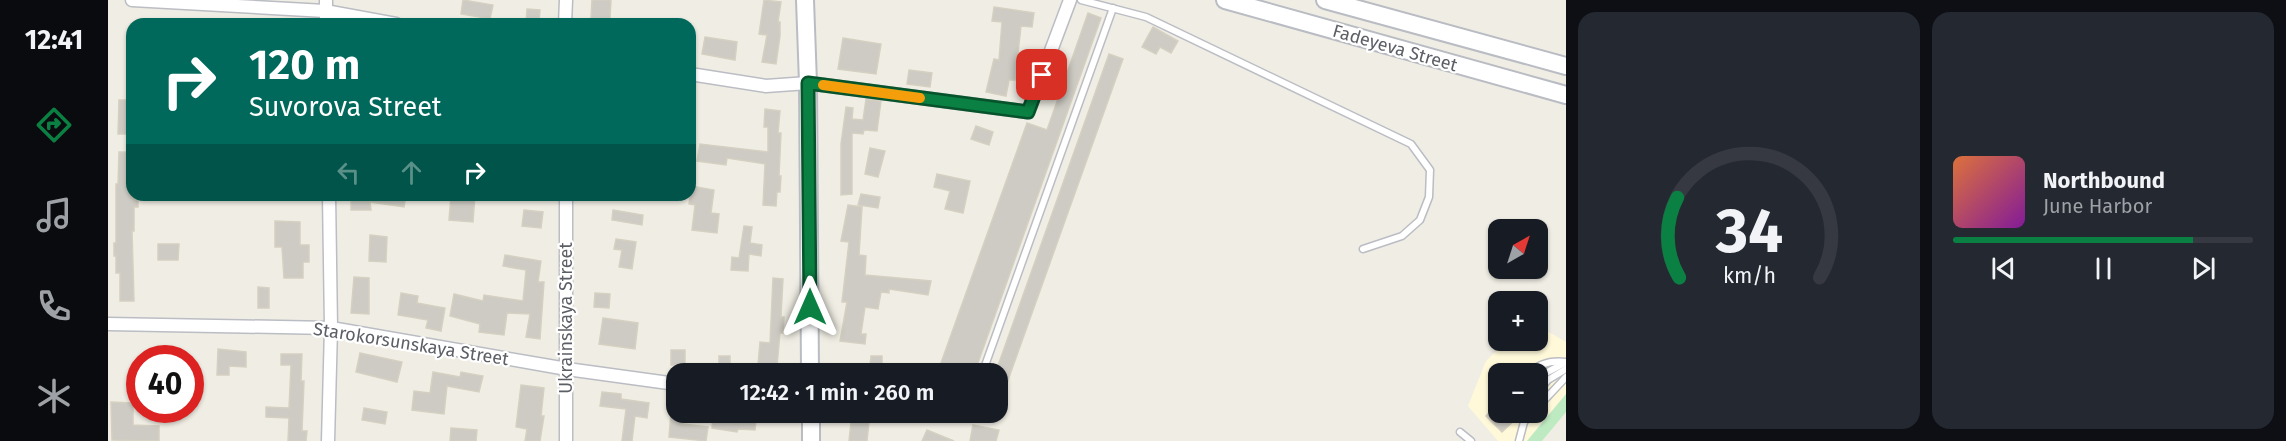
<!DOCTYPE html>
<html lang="en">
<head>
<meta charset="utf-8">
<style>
  :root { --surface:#171b24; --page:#242831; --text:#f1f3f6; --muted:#9ea1a6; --line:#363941; --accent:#0b8043 }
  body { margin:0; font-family:"Fira Sans",sans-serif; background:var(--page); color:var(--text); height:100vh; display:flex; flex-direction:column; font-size:22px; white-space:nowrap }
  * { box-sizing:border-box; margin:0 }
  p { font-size:20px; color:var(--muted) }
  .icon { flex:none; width:33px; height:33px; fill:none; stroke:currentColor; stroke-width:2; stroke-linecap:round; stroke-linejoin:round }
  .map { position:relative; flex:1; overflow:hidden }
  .panel { display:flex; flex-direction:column; gap:12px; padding:12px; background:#0d0f14; width:720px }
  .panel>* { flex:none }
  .hud { position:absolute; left:18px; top:18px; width:570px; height:183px; border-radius:18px; box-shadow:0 2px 4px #0004; background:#00695c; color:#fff; overflow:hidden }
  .needle { width:39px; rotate:39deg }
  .tools { position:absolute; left:1380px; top:219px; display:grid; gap:12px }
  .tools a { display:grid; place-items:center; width:60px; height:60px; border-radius:12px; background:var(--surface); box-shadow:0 2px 4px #0004; font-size:30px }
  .speed { position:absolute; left:18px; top:345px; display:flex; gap:12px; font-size:30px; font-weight:700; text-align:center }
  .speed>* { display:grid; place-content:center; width:78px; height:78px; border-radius:50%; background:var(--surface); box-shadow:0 2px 4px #0004; line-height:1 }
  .speed .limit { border:9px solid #d22; background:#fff; color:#111 }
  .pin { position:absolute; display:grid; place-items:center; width:51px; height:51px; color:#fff; margin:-26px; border-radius:12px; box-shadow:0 3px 9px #0006 }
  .me { position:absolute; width:66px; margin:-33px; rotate:0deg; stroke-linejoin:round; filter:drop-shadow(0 0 4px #0008) }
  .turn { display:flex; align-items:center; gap:21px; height:126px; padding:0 24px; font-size:27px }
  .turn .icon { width:78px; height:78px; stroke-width:2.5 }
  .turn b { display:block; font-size:42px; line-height:51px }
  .lanes { display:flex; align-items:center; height:57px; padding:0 24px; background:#0003; justify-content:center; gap:30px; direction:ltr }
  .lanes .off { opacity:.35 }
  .panel .tile { flex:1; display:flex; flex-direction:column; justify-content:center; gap:9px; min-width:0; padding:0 21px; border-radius:18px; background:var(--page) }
  .panel .dial { align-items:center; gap:0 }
  .dial svg { height:156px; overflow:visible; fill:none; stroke:var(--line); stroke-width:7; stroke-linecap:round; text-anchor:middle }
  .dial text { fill:var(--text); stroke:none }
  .song { display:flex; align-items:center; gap:18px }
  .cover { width:72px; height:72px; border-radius:9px; background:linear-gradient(135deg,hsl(20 70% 55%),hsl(290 70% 35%)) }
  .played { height:6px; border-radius:3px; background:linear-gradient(90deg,var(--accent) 80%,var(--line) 80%) }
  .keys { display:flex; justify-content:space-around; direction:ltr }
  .panel .tiles { flex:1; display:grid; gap:12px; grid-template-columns:repeat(2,1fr) }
  .trip { position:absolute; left:558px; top:363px; width:342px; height:60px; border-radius:18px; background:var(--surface); box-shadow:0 2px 4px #0004; font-weight:600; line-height:60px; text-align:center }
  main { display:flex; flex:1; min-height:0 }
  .tab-bar { display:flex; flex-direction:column; width:108px; justify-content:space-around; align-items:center; background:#090b0e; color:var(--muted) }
  .tab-bar .icon { width:42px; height:42px }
  .tab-bar .selected { color:var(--accent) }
  .tab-bar b { font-size:27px; color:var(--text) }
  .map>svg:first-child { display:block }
  .commercial { fill:#fff9da; fill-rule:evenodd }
  .green { fill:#beeac1 }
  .building { fill:#cdcbc3; stroke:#d5d0c1; stroke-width:1.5 }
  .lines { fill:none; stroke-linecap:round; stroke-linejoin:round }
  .lane-casing { stroke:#bbbdc4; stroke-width:9 }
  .street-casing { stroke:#bbbdc4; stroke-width:15 }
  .secondary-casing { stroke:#b9bcc3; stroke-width:20 }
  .lane { stroke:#fff; stroke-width:6 }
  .street { stroke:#fff; stroke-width:12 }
  .secondary { stroke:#fff; stroke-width:16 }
  .route-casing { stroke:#07532c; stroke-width:15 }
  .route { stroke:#0b8043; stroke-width:10 }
  .slow { stroke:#f59e0b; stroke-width:10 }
  .labels { text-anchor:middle; stroke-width:4.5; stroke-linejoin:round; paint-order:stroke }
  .street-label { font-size:18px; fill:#5c5f66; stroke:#fff }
</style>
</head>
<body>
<main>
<nav class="tab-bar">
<b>12:41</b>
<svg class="icon selected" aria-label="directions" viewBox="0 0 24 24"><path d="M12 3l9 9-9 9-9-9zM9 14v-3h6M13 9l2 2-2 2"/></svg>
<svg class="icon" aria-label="music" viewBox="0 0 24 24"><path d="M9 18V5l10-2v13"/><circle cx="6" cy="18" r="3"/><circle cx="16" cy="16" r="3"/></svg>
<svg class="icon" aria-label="phone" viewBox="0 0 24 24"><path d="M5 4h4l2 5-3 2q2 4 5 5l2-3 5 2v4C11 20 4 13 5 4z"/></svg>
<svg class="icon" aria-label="climate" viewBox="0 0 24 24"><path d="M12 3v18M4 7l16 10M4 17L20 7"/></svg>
</nav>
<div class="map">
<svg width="1458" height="441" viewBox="0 0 1458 441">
  <rect width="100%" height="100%" fill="#f0eee4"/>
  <path class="commercial" d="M1430 326 1458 342V394L1419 441H1390L1360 406 1378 361 1399 341 1430 340ZM1390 374H1430V412H1390Z"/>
  <polygon class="green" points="1458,394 1458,412 1434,441 1419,441"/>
  <g class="building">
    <polygon points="355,0 385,5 382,19 353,14"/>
    <polygon points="484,0 503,0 502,19 483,19"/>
    <polygon points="656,0 673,2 670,22 672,22 672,36 668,64 654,62 659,35 651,34"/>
    <polygon points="886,7 926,13 924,27 913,26 907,80 901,80 898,96 878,92 886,59 891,60 894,22 884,21"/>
    <polygon points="419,9 432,10 431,24 418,24"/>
    <polygon points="980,13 993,18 866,374 829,374 919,123 939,130"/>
    <polygon points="1045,27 1070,41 1063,53 1052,47 1048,54 1034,47"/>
    <polygon points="597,37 629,42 627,60 594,54"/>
    <polygon points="735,38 773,44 768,74 730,69"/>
    <polygon points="1001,54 1015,59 890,408 890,374 887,374"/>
    <polygon points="801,70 824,73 822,87 799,84"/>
    <polygon points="758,99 773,101 769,131 756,130 755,134 744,133 744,194 733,195 733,144 738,107 745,108 744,119 755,120"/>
    <polygon points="11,100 24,100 24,134 10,134"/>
    <polygon points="657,109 672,111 670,133 673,133 671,176 673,176 672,192 669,192 668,206 655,205 657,164 619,158 618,165 589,161 592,144 660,152 660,127 656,127"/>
    <polygon points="868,126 885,132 881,145 863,139"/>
    <polygon points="762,148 777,151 770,177 757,174"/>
    <polygon points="11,152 24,152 24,196 30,196 30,207 26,207 26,231 24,231 26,301 12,301 12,273 8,273 8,256 6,256 6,243 8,243 8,184 10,184"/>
    <polygon points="829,174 862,181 855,213 837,209 842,191 826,187"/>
    <polygon points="583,186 606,190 603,213 611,214 609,233 584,230 587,205 581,204"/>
    <polygon points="753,194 772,197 770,208 750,205"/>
    <polygon points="243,195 298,195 296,207 262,202 263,210 243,210"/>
    <polygon points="343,195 367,195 365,222 341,220"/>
    <polygon points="740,205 754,207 751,255 758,256 757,275 823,281 820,295 781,289 781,293 773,292 770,309 757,307 753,334 758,334 757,344 732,341 739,302 734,302 741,242 733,241"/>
    <polygon points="416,210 435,212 433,228 414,226"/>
    <polygon points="505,210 535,215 534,225 504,220"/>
    <polygon points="167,221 192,222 192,245 201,245 201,262 195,262 195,278 176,278 174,247 167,247"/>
    <polygon points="636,226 644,227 642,243 654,245 653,256 641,254 640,271 623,270 624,257 631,258"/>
    <polygon points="262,235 279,237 278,262 261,261"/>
    <polygon points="508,239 528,242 524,269 511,267 514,250 506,249"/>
    <polygon points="50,244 71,244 70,260 50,260"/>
    <polygon points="397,255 433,261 430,282 436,282 432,339 418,337 422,314 399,313 396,335 371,332 372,324 342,316 346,294 375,301 376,295 415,301 418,270 395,266"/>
    <polygon points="246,277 261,278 261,314 243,313"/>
    <polygon points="665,278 675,279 673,317 676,317 675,333 672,333 669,366 650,364 652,342 662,343"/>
    <polygon points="150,287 161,288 161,308 150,308"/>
    <polygon points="293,293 310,296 309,303 337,308 333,331 318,328 320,320 290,315"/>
    <polygon points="487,293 502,294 501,308 486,307"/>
    <polygon points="495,318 530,323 527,349 491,344"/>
    <polygon points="110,349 138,352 138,367 121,366 121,375 109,375"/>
    <rect x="563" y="350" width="14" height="15"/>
    <polygon points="252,353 294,362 289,382 248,372"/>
    <polygon points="173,354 194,354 193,381 196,381 194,431 199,431 198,441 180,441 181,418 158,417 158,407 181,408 183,365 173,365"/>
    <rect x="611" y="356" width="11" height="18"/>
    <polygon points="763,356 774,356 774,374 761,374"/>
    <polygon points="325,372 352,377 353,372 375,376 371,392 339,386 336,414 304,410 306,391 322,393"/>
    <polygon points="413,385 436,388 433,416 436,416 432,441 417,441 419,429 408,427"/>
    <polygon points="494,392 513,394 513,399 541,403 539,418 527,416 524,441 514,441 518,409 492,406"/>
    <polygon points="3,402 25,403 25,425 51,426 51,441 4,440"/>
    <polygon points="1390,403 1390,412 1411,412 1411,416 1394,432 1378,416"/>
    <polygon points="256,408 279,412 277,424 254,420"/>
    <polygon points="563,412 576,412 575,424 600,427 598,441 561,437"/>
    <polygon points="605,412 632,414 631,418 648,419 647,430 630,429 629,432 604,428"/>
    <polygon points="744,412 762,412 759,441 741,441"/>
    <polygon points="865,425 891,430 888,441 862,441"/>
    <polygon points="343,428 369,430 368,441 342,441"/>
    <polygon points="819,430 846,441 814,441"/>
  </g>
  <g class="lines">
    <g class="lane-casing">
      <g id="lane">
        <polyline points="973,0 1038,17 1303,144 1322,170 1321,197 1312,220 1294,236 1255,249"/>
        <polyline points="874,374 1005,8"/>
        <path d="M1420 374C1431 363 1443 360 1458 362"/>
        <polyline points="1430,377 1457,363"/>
        <polyline points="1432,389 1440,380 1458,369"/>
        <polyline points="1430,407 1458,377"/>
        <polyline points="1416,422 1424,412"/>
        <polyline points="1352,432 1363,441"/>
        <polyline points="1411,441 1416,422 1416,412"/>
      </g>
    </g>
    <g class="street-casing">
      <g id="street">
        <polyline points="24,0 217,11 288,24"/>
        <polyline points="218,24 218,0"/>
        <polyline points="457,24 458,0"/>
        <polyline points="582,74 658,86 700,83 920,112 962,0"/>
        <polyline points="458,195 458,441"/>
        <polyline points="0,324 223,328 459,369 568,384"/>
        <polyline points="220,441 223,328 221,195"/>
      </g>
    </g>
    <g class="secondary-casing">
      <g id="secondary">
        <polyline points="697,0 700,83 702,374"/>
        <polyline points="1117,0 1458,95"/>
        <polyline points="1217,0 1458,66"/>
        <polyline points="703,412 703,441"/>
      </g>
    </g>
    <use href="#lane" class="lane"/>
    <use href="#street" class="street"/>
    <use href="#secondary" class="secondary"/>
  </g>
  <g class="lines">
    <g class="route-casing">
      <polyline id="route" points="702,307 700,83 920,112 934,75"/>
    </g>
    <use href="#route" class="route"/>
    <polyline class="slow" points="715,85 812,98"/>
  </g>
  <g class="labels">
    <g class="street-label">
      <text transform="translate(1287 48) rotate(16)" y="6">Fadeyeva Street</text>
      <text transform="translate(458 318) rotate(-90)" y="6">Ukrainskaya Street</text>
      <text transform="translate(303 344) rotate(9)" y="6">Starokorsunskaya Street</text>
    </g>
  </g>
</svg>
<div class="tools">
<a><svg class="needle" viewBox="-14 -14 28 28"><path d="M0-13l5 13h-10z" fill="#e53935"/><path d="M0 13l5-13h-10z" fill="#9ea1a6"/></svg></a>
<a>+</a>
<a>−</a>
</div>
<div class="speed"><div class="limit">40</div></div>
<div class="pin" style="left:934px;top:75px;background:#d93025"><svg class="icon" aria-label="arrive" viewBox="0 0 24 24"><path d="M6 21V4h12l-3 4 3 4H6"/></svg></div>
<svg class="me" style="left:702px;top:307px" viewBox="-20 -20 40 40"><path d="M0-17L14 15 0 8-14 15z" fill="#0b8043" stroke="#fff" stroke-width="4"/></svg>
<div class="trip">12:42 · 1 min · 260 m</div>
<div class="hud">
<div class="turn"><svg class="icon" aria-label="right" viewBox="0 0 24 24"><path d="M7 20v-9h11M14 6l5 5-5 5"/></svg><div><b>120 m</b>Suvorova Street</div></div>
<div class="lanes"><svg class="icon off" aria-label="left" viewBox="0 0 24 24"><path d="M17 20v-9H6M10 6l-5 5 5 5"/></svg><svg class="icon off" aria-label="ahead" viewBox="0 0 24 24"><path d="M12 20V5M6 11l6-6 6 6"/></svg><svg class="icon" aria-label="right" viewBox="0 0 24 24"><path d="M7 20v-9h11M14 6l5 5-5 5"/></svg></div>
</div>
</div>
<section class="panel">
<div class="tiles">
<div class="tile dial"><svg viewBox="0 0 100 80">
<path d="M14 69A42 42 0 1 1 86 69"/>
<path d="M14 69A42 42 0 0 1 13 28" stroke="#0b8043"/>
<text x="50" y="56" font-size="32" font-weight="700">34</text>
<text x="50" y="72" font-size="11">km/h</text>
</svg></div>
<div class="tile">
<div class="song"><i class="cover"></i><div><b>Northbound</b><p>June Harbor</p></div></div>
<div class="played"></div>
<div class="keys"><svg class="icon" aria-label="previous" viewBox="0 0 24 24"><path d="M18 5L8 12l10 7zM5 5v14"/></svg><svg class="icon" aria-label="pause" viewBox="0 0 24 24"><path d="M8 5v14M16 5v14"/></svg><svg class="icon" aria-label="next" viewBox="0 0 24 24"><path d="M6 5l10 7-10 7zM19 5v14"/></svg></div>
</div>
</div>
</section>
</main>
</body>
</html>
